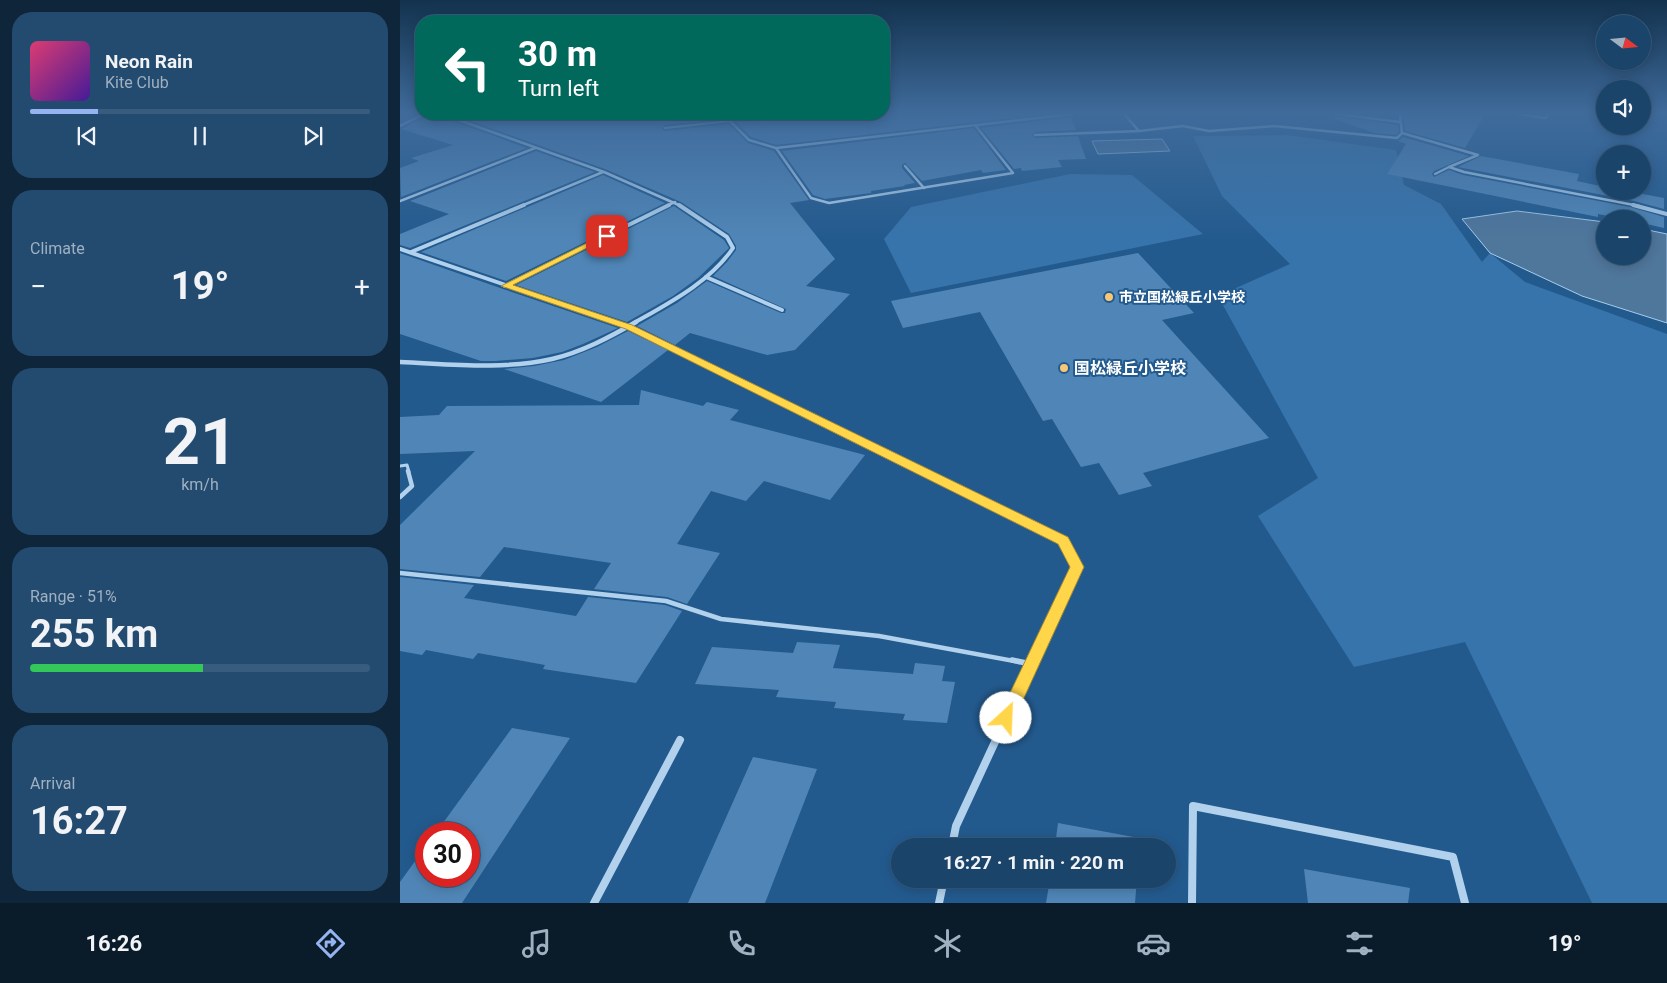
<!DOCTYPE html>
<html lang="en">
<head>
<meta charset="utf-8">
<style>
  :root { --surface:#1a446a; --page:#234b70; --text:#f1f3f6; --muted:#9fb0c1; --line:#385c7e; --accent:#95b2f1 }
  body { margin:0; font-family:Roboto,"Noto Sans JP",sans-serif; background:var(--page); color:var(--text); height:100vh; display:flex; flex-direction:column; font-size:19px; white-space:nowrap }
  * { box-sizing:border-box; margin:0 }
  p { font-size:16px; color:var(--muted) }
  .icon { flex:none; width:28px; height:28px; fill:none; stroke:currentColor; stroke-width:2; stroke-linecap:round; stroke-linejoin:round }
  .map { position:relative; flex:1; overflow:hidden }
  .side { display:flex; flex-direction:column; gap:12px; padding:12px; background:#0e253a; width:400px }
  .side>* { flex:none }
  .banner { position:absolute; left:15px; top:15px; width:475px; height:105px; border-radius:20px; box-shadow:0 2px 12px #0003,0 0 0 1px var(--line); background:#00695c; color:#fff; overflow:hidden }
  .needle { width:32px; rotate:106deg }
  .controls { position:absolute; left:1196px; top:15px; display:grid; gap:10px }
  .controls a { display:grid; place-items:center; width:55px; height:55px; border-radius:50%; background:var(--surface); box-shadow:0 2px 12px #0003,0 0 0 1px var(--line); font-size:25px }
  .speed { position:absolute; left:15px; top:822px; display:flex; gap:10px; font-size:25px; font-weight:700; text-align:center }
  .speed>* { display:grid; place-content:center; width:65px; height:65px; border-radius:50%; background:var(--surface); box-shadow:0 2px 12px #0003,0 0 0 1px var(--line); line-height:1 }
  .speed .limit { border:8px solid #d22; background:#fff; color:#111 }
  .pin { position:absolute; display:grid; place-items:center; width:42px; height:42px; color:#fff; margin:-21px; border-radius:10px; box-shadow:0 2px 8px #0006 }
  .me { position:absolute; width:55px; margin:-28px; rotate:25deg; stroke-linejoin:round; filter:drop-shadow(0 0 4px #0008) }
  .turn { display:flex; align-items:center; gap:18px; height:105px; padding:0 20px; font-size:22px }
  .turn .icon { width:65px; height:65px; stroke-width:2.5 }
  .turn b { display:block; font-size:35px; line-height:42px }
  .big { font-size:38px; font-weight:700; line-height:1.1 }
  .side .tile { flex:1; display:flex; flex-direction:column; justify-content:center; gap:8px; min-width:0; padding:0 18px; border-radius:20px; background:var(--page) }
  .side .dial { align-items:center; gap:0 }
  .dial b { font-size:65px; line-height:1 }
  .song { display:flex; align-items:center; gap:15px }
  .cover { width:60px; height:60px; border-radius:8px; background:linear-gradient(135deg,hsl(340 70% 55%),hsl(260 70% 35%)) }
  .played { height:5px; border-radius:2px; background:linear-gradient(90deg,var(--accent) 20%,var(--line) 20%) }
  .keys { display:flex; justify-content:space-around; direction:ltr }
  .heat { display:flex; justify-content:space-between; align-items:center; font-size:28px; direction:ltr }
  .charge { height:8px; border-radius:4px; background:linear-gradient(90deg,#34c759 51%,var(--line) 0) }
  .trip { position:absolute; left:491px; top:838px; width:285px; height:50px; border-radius:25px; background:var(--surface); box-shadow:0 2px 12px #0003,0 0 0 1px var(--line); font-weight:700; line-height:50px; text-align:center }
  .dock { display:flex; height:80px; justify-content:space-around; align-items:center; background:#0a1b2a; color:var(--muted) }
  .dock .icon { width:35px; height:35px }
  .dock .current { color:var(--accent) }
  .dock b { font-size:22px; color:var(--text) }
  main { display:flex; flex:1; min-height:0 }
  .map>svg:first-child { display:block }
  .green { fill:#3774ab }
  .water { fill:#4f769b; stroke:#a6cded }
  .building { fill:#5086b7 }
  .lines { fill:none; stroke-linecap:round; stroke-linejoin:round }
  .service-far3 { stroke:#b2d1ec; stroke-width:2 }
  .service-far2 { stroke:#b2d1ec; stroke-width:3 }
  .service-far1 { stroke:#b2d1ec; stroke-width:4.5 }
  .service { stroke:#b2d1ec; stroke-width:5.5 }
  .minor-far4 { stroke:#b2d1ec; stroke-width:2.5 }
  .minor-far3 { stroke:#b2d1ec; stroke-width:4 }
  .minor-far2 { stroke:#b2d1ec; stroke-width:4.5 }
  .minor-far1 { stroke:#b2d1ec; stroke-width:5.5 }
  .minor { stroke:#b2d1ec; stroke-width:8 }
  .route { fill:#ffd54a; stroke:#a68a30 }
  .poi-dot { fill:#f7c775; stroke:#235a8e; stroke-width:2 }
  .labels { text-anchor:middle; stroke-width:4; stroke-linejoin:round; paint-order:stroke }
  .far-poi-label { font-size:14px; font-weight:bold; fill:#fff; stroke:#235a8e; text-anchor:start }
  .poi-label { font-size:16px; font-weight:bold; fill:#fff; stroke:#235a8e; text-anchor:start }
</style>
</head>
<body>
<main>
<section class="side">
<div class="tile">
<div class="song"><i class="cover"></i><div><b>Neon Rain</b><p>Kite Club</p></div></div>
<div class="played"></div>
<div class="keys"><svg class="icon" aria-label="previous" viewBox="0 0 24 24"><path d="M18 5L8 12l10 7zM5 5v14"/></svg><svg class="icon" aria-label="pause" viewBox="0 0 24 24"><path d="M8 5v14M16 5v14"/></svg><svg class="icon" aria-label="next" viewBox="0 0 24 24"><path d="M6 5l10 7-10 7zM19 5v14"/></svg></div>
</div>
<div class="tile"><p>Climate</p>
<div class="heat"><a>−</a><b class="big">19°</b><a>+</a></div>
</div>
<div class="tile dial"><b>21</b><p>km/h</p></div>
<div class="tile"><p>Range · 51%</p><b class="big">255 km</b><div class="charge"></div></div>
<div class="tile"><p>Arrival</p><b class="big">16:27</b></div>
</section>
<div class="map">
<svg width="1267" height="903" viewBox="0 0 1267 903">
  <rect width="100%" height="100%" fill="#235a8e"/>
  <g class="green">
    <polygon points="887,135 996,150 1004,185 1041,204 1082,262 1090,253 1125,282 1267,334 1267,903 1192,903 1065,642 954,667 858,516 918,478 818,296 890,264 822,196 793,136"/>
    <polygon points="670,174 732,175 803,234 511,293 484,239 511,207"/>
  </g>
  <g class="water">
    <polygon points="762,139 770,151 698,154 692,141"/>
    <polygon points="1117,211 1205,222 1205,256 1242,256 1243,229 1267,234 1267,323 1182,296 1090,253 1062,219"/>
  </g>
  <g class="building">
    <polygon points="27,114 39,114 41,117 127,148 1,197 0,168 19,161 11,158 53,145 1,129 25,117"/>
    <polygon points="51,114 321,114 321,119 265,125 262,129 265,131 329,124 348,143 374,151 409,200 390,203 435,259 406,286 450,294 395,350 367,355 290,333 275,345 237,326 277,303 307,281 381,313 385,313 386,309 313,276 327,262 336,250 336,246 329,234 281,202 205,169"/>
    <polygon points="418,114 631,114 632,116 376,145 351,137 336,122"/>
    <polygon points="1003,114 1085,114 1065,148 1005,131"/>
    <polygon points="933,116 998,125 999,132 996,135 974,133 933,118"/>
    <polygon points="671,117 676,130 635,132 632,135 635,138 678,136 686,159 658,160 662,167 622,171 621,168 614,169 581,128"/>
    <polygon points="574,128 606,170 583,173 581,170 522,181 505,163 502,165 502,168 515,183 504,185 505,186 471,191 471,193 425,199 413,195 382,151"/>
    <polygon points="1003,137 1069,156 1034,171 1032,174 1034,177 1049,170 1063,175 1230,207 1264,217 1264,228 1242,223 1242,219 1223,219 1198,214 1198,217 987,174 1006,144 998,141"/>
    <polygon points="136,151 195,172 10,248 0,245 0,234 49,214 10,201"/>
    <polygon points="1081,156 1179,174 1177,181 1205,187 1205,191 1227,191 1264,198 1264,209 1234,201 1058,167"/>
    <polygon points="203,175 265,203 106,281 21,252"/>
    <polygon points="274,206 324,240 329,248 298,278 273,296 227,322 116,285"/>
    <polygon points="0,253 103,289 218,328 183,344 162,352 133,358 95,361 81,361 0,334"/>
    <polygon points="738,253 794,313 762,320 869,438 743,473 752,486 719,495 699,463 681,467 652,419 643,421 580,312 503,328 491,301"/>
    <polygon points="228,331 268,350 201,402 104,369 134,366 164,360 197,347"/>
    <polygon points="241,390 303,406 307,402 339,410 330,420 465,455 430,500 364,481 346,501 311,491 277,544 320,553 287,604 267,597 194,589 211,563 104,547 80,577 0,569 0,525 75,451 0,454 0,417 39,415 47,406 239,405"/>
    <polygon points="0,577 74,585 64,598 176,616 188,597 265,605 282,611 236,683 143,669 145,665 78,653 73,659 26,650 22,655 0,651"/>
    <polygon points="397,642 440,645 433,668 513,674 515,663 545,666 542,681 555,682 547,723 503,720 505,714 434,708 436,702 376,697 379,690 295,684 312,647 393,653"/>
    <polygon points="112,728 170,738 62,903 0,903 0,882 26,846 26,876 69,876 69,834 35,834"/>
    <polygon points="353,757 417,769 365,903 288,903"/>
    <polygon points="658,823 739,838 739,846 655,846"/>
    <polygon points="904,869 1010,888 1008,903 908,903"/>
    <polygon points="650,879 737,879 735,903 646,903"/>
  </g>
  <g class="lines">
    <g class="service-far3">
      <polyline points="265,128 330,121"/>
      <polyline points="1035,174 1049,167"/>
    </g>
    <polyline class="service-far2" points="0,466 7,465 9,472"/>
    <g class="service-far1">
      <polyline points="0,497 12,486 8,471"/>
      <polyline points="0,573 266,601 321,619 479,636 619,662"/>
    </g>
    <polyline class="service" points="612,660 631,664"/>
    <g class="minor-far4">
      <polyline points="42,114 204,172 281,206"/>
      <polyline points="332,114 330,121 349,140 376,148 411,198 429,203 613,173 575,125"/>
      <polyline points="724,114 739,131"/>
      <polyline points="936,114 1000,122"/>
      <polyline points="1000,114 1002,133 1078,155 1049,167 1064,172 1239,206"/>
      <polyline points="1119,114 1146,118 1148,114"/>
      <polyline points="332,118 372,114"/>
      <polyline points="0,126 24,114"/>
      <polyline points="635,135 739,131 783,126 809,131 874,126 997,138 1002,133"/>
      <polyline points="376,148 673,114"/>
      <polyline points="505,166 524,188"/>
      <polyline points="0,201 135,148"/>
      <polyline points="121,206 203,172"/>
      <polyline points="267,206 275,202"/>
    </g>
    <g class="minor-far3">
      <polyline points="1233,205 1267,214"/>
      <polyline points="0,249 217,323"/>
      <polyline points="11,252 124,205"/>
      <polyline points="306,277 382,310"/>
      <polyline points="105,286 269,205"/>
      <path d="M234 323C269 303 310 282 333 248L327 237 279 205"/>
    </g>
    <g class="minor-far2">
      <polyline points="213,322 229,327 524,472"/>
      <path d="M0 362C50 364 103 370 152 359 182 352 210 337 236 322"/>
    </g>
    <polyline class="minor-far1" points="522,471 663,540 677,567 633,662"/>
    <g class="minor">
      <polyline points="552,846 556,826 633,660"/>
      <polyline points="194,903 280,740"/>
      <polyline points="539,903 544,879"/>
      <polyline points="792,903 793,806 1053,857 1065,903"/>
    </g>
  </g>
  <linearGradient id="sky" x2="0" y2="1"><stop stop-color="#13324e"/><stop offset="0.47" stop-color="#3f6b9b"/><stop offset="1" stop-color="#3f6b9b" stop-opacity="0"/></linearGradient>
  <rect width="1267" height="240" fill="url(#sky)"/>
  <polygon class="route" points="205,234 211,236 113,285 232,325 668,537 684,567 612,724 606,726 601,724 598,718 670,567 658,544 226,329 101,286"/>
  <g class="poi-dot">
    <circle cx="709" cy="297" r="5"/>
    <circle cx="664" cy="368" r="5"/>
  </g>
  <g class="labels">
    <g class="far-poi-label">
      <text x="719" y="302">市立国松緑丘小学校</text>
    </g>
    <g class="poi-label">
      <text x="674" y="374">国松緑丘小学校</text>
    </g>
  </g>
</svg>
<div class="controls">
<a><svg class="needle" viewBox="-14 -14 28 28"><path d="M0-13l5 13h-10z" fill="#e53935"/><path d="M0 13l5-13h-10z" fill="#9fb0c1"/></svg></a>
<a><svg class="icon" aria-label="sound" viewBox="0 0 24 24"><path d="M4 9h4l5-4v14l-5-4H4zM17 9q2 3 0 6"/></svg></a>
<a>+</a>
<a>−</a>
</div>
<div class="speed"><div class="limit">30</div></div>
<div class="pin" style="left:207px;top:236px;background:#d93025"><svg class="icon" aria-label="arrive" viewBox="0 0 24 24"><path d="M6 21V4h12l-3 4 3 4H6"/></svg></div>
<svg class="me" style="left:606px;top:718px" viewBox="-20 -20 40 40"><circle r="19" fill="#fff"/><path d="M0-13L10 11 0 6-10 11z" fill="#ffd54a"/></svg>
<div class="trip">16:27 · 1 min · 220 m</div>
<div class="banner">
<div class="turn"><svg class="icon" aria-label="left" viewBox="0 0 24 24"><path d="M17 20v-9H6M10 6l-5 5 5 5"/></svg><div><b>30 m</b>Turn left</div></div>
</div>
</div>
</main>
<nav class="dock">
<b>16:26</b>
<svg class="icon current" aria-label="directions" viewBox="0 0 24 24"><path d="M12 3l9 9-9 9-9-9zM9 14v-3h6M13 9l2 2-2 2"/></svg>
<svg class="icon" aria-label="music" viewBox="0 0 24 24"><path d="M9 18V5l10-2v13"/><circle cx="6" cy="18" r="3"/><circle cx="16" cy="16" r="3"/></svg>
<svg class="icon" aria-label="phone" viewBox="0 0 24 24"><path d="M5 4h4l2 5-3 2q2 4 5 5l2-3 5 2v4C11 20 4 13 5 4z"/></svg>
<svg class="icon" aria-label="climate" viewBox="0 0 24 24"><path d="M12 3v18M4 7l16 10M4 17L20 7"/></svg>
<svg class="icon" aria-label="car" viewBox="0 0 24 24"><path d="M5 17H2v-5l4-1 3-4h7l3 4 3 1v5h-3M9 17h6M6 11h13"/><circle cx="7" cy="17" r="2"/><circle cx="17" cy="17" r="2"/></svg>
<svg class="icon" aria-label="filters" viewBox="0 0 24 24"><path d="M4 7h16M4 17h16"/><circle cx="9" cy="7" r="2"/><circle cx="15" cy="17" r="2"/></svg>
<b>19°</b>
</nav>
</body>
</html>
